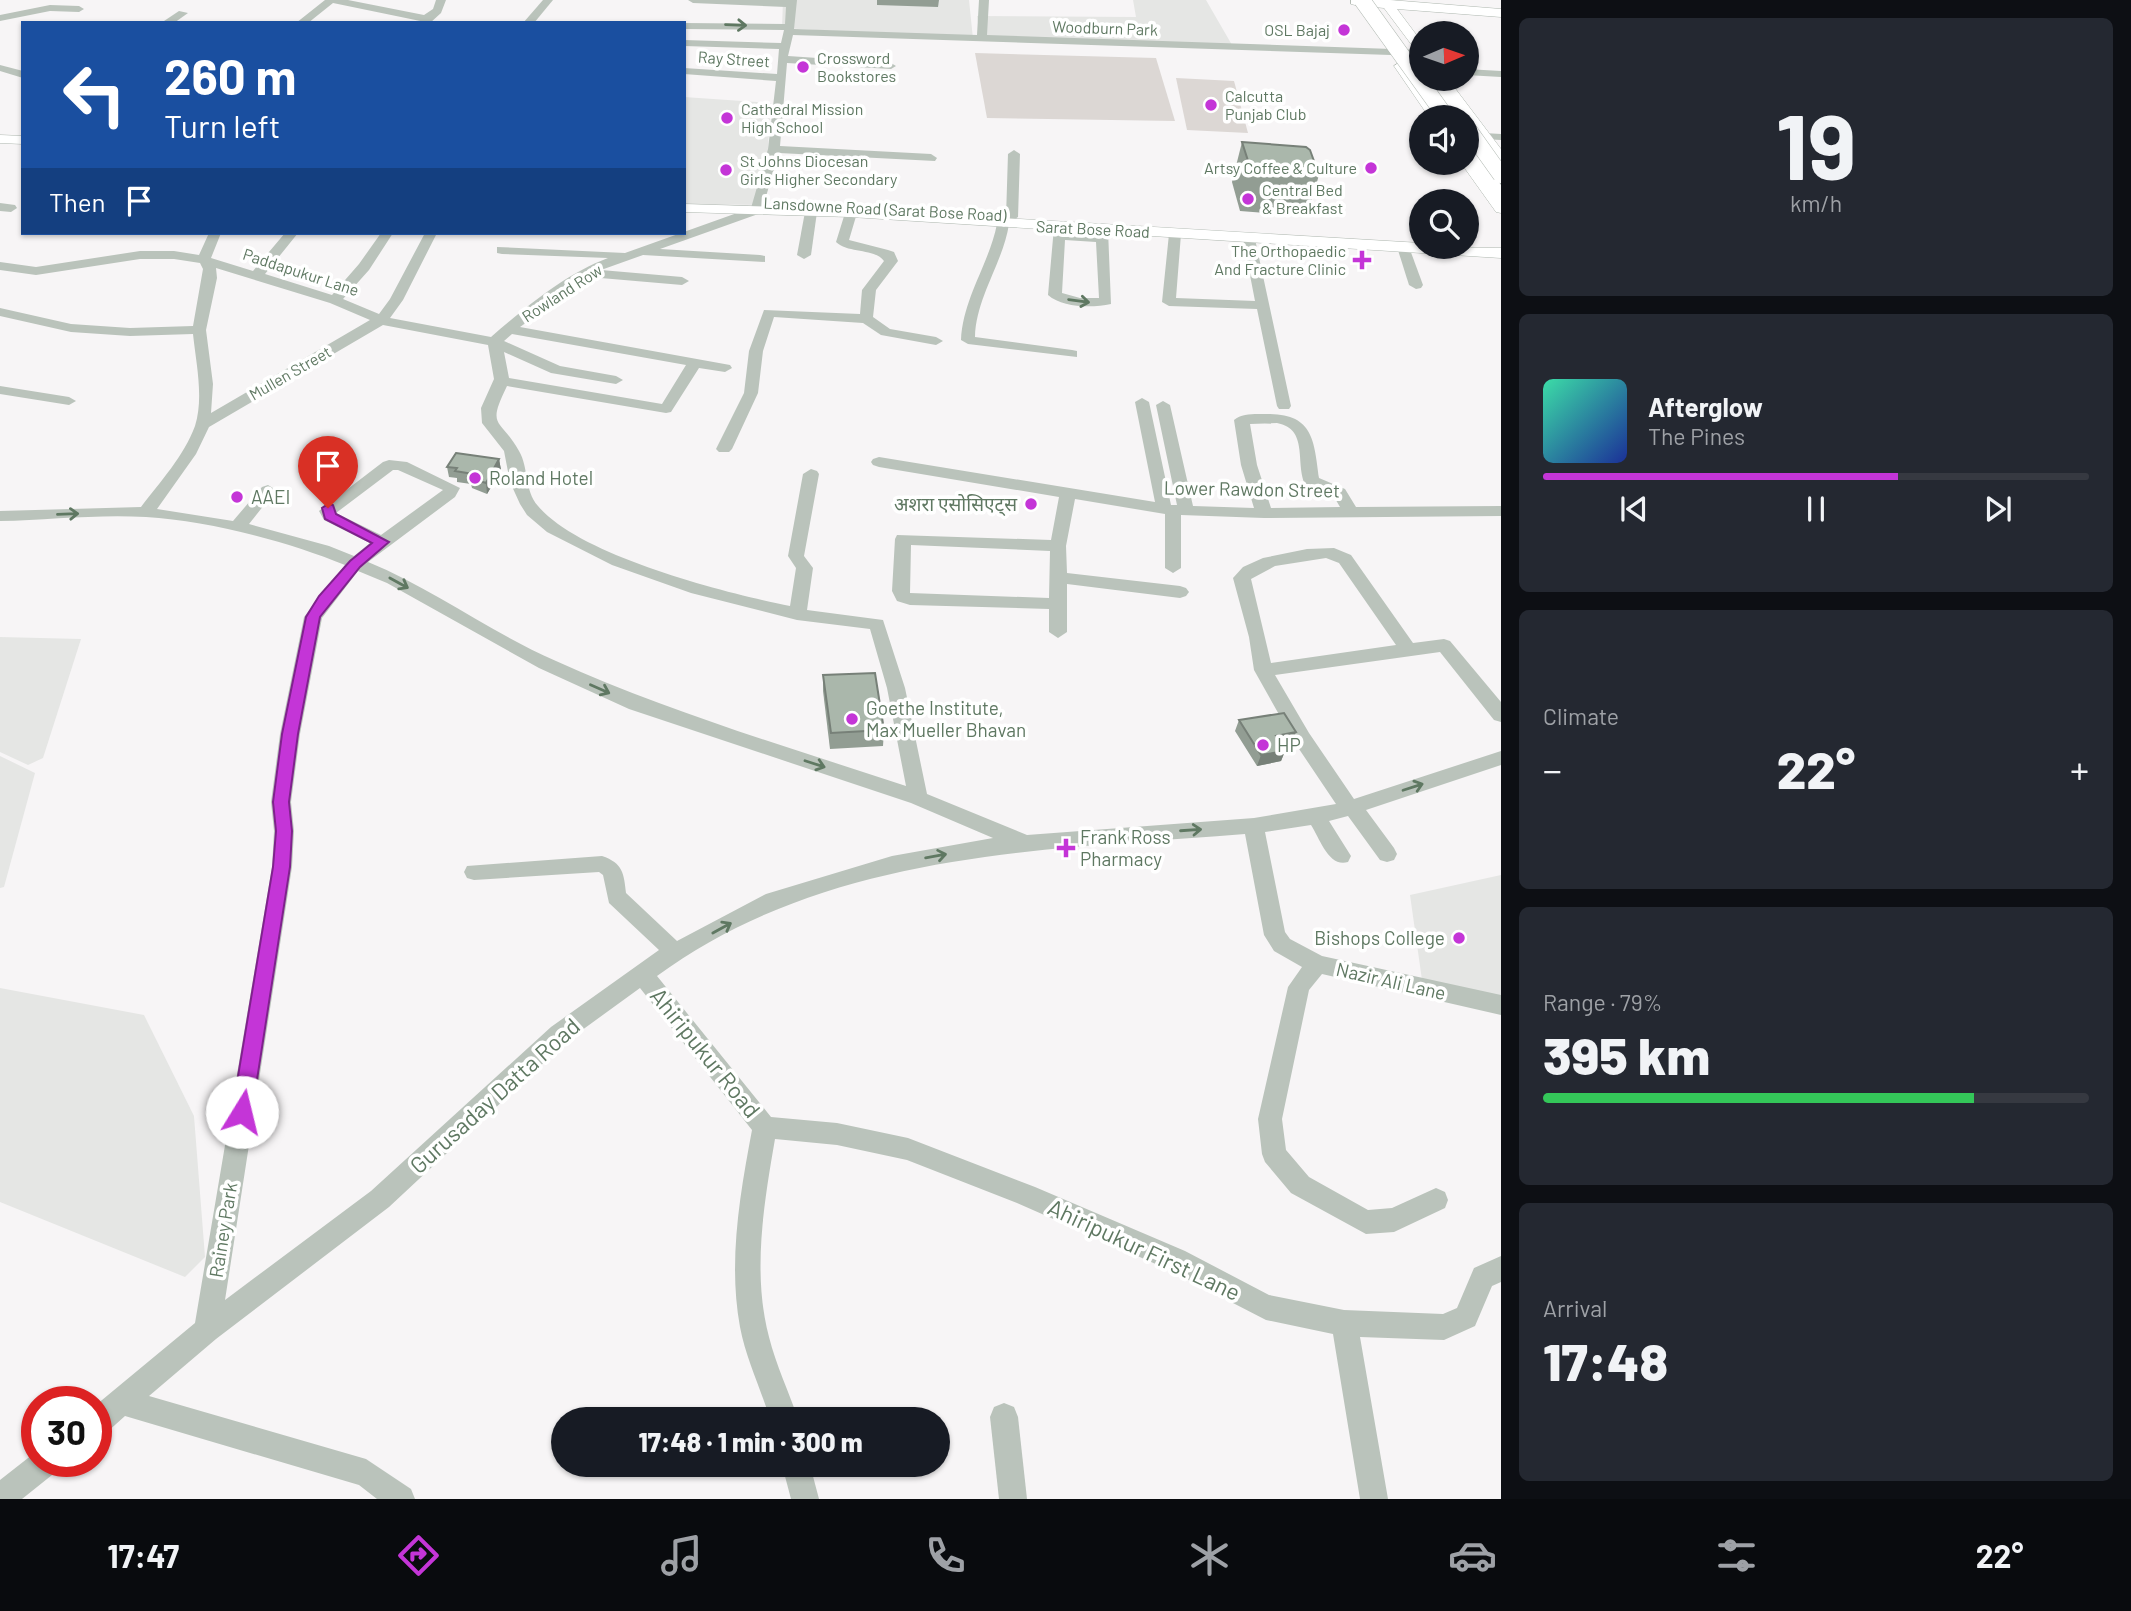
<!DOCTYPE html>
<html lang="en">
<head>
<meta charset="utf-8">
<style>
  :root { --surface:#171b24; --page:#242831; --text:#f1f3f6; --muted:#9ea1a6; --line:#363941; --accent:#c435d7 }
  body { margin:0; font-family:Barlow,"Noto Sans Devanagari",sans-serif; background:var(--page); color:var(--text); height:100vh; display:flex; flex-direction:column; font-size:26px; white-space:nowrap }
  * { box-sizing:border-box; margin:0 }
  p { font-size:23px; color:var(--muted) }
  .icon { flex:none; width:38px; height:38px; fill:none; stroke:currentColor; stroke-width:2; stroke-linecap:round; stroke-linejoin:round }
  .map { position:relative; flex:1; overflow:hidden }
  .panel { display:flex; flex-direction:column; gap:18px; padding:18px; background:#0d0f14; width:630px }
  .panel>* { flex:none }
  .top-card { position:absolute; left:21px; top:21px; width:665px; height:214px; border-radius:0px; box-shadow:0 2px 5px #0004; background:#1a4fa0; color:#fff; overflow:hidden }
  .needle { width:46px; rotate:88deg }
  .controls { position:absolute; left:1409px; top:21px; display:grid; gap:14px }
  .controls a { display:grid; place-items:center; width:70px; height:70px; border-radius:50%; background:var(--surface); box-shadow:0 2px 5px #0004; font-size:35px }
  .speed { position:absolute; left:21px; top:1386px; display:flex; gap:14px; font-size:35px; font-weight:700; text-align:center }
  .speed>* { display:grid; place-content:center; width:91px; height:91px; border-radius:50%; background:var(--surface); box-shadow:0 2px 5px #0004; line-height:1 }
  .speed .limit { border:10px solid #d22; background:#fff; color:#111 }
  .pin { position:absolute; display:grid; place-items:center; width:60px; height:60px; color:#fff; margin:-72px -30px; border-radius:50% 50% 50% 0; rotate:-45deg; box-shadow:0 0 7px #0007 }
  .pin .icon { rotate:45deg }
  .me { position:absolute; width:77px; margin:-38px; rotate:9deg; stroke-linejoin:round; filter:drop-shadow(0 0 5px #0008) }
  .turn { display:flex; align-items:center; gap:24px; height:147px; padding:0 28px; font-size:32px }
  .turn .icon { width:91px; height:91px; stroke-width:2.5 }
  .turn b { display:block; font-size:49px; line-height:60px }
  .then { display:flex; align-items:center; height:66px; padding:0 28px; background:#0003; gap:14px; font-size:26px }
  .big { font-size:52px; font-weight:800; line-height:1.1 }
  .panel .tile { flex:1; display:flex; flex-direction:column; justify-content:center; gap:10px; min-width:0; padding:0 24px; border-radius:10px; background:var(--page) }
  .panel .dial { align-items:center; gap:0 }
  .dial b { font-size:91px; line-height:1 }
  .song { display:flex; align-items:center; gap:21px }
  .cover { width:84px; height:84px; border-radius:10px; background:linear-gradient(135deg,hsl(160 70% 55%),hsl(230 70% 35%)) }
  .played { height:7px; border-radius:4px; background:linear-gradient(90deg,var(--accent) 65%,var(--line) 65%) }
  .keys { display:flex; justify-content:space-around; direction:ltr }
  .heat { display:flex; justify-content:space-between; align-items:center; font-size:38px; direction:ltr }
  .charge { height:10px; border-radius:5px; background:linear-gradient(90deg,#34c759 79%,var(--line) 0) }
  .trip { position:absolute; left:551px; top:1407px; width:399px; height:70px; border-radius:35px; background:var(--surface); box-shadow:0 2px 5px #0004; font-weight:800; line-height:70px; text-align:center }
  .tab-bar { display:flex; height:112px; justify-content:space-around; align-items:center; background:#090b0e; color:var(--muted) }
  .tab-bar .icon { width:49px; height:49px }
  .tab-bar .current { color:var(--accent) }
  .tab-bar b { font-size:32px; color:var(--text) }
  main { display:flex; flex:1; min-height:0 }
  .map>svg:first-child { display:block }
  .built { fill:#e5e6e4 }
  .green { fill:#dcd7d4 }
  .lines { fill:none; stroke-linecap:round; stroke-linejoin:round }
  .major-casing { stroke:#aeb7af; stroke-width:1 }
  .highway-casing { stroke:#aeb6af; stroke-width:2 }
  .minor { fill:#bac3bb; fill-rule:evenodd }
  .major { fill:#fff; fill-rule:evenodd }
  .highway { fill:#fff; fill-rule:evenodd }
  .highway-bridge-casing { stroke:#aeb6af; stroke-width:17; stroke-linecap:butt }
  .highway-bridge { stroke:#fff; stroke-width:16 }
  .wall { fill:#929d93 }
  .shaded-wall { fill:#778078 }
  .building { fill:#aab7ab; stroke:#778078; stroke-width:2 }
  .oneway { stroke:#5f7862 }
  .route { fill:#c435d7; stroke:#7f228c; stroke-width:2 }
  .poi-dot { fill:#c435d7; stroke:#fff; stroke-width:2.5 }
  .labels { text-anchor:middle; stroke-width:7; stroke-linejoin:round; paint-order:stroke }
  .far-street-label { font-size:16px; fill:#5f7862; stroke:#fff }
  .far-poi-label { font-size:16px; fill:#5f7862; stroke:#fff; text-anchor:start }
  .poi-label { font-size:19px; fill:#5f7862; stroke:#fff; text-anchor:start }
  .street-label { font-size:19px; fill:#5f7862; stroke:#fff }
  .near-street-label { font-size:23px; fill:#5f7862; stroke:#fff }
</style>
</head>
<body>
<main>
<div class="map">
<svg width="1501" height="1499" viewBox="0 0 1501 1499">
  <rect width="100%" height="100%" fill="#f7f5f6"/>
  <g class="built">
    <polygon points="783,0 969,0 973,39 782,28"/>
    <polygon points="1133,0 1206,0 1232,45 981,41 977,16 1136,17"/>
    <polygon points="684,97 771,103 764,205 684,204"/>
    <polygon points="0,637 81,639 43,758 28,765 0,752"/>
    <polygon points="0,756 35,773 4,887 0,888"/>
    <polygon points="1501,875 1501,997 1422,980 1410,895"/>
    <polygon points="0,988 144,1015 194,1116 205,1257 185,1277 0,1202"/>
  </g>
  <g class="green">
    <polygon points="975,53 1156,58 1175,121 987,118"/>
    <polygon points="1176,78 1234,81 1248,133 1187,130"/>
  </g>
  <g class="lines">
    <g class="major-casing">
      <g id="major">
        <polygon points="1351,0 1390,0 1501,9 1501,17 1397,9 1421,41 1421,53 1417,52 1384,8 1355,5 1351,4"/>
        <polygon points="1400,62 1404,63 1443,117 1429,117 1394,66"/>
        <polygon points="1436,79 1448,79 1501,149 1501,163 1496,162 1466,121 1466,117 1463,117"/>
        <polygon points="0,135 23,136 23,144 0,143"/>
        <polygon points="1466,156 1471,157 1501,199 1501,213 1496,212 1461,163 1466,163"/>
        <polygon points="684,204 851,209 1421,243 1421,247 1501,248 1501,258 851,217 684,212"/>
      </g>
    </g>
    <g class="highway-casing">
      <g id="highway">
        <polygon points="1424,79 1438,79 1465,114 1468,117 1466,119 1452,117"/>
        <polygon points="1466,142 1472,144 1501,185 1501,202 1495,201 1466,159"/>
      </g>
    </g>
    <g class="minor">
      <polygon points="325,0 348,0 424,15 433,9 436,0 446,0 441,13 430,23 333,3 308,23 296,23"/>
      <polygon points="543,0 553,0 534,23 523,23"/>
      <path d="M688 0H797L794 29 977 35 979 0H989L987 35 1421 50V56L793 35 788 56 891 63 896 66 891 69 787 63 780 146 931 154 937 158 935 161 779 153 761 213 660 249 760 255 765 256V262L643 255 601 270 682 277 689 281 682 285 589 277 520 327 730 365 732 368 725 372 699 368 671 412 666 413 507 386C486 429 500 417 519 451 529 468 524 490 538 506 580 556 725 593 790 606L796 568 788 556 803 474 811 469 817 471 819 474 804 556 813 568 807 610 883 620 905 688 927 794 1027 835 1254 818 1336 804 1295 743 1254 670 1249 637 1233 578 1243 567 1263 558 1307 549 1334 548 1351 555 1413 643 1444 639 1450 641 1501 702V722L1494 720 1440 652 1275 675 1309 733 1354 799 1501 751V765L1366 810 1394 848 1397 854 1394 860 1387 862 1380 860 1348 816 1329 821 1351 856 1348 862C1329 868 1320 839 1311 825L1265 832 1285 932 1290 939 1322 956 1501 995V1015L1322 974 1309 990 1282 1119 1286 1150 1309 1177 1368 1210 1392 1208 1436 1188 1445 1192 1448 1200 1445 1208 1394 1232 1366 1234 1291 1193 1265 1162 1262 1154 1258 1119 1288 987 1302 967 1274 951 1264 935 1245 834C1043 850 828 851 657 976L771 1117 837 1123 908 1138 1035 1187 1185 1251 1269 1295 1344 1310 1443 1314 1457 1308 1474 1268 1501 1256V1282L1492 1286 1475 1326 1444 1340 1360 1337 1388 1499H1360L1333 1334 1266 1320 1167 1269 1017 1203 907 1160 837 1145 775 1139C764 1203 752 1273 769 1337 776 1365 789 1392 798 1419H770C761 1389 746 1359 740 1327 728 1262 740 1194 752 1130L640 988 567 1041 389 1207 216 1339 149 1396 366 1459 411 1489 415 1499H377L359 1485 125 1416 106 1433 96 1437V1405L195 1323 272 867 274 831 271 802 280 734 304 617 345 565C287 541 209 521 146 517 98 514 48 520 0 521V511L141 507C160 482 184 456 195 426 204 398 196 363 193 334L130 336 71 332 0 316V308L71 324 130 328 193 326 203 269 200 263 174 259H140L36 275 0 270V262L36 267 140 251H174L199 255 209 233H221L211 258 253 271 285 233H298L265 274 332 295 359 264 381 233H393L369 270 343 299 379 314 390 299 425 233H437L403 300 390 318 491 337C526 307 565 274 608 258L502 254 497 253V247L625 253 751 208 768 149 776 81 684 74V68L777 74 779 49 684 46V40L781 43 784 30 684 29V23L785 24 786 7 693 3ZM216 268 330 303 370 320 211 413 213 384 206 330 217 278ZM383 325 488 345 494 379 481 408 482 423 504 451 510 482 520 504 527 515 547 532 612 565 691 593 797 620 870 629 887 688 906 786C788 747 669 712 556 661 491 633 434 589 368 562L455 497 460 488 407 462 389 460 383 462 319 511 324 520 370 543 354 556 329 546 249 524 276 490 268 485 262 487 233 521 157 509 196 454 209 427ZM512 334 686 365 662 404 509 378 504 352 551 373 616 384 623 380 616 376 560 366 504 341ZM393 470H398L443 490 381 535 336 513ZM1326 558 1339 563 1396 645 1271 663 1251 579 1275 566ZM358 571 387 583 539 668 629 709 911 803 993 838 892 856 766 894 677 941 626 893C624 874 623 863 602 856L467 866 464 872 467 878 474 880 599 872 603 875 609 903 659 950 551 1027 371 1191 225 1300 292 867 294 831 291 802 300 734 322 618Z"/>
      <polygon points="50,5 79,6 84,9 79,12 50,11 0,21 0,15"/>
      <polygon points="179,11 188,13 174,23 161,23"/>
      <polygon points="0,65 23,71 23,78 0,71"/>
      <polygon points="1466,69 1501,71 1501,77 1466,75"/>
      <polygon points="1467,132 1501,134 1501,140 1466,138"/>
      <polygon points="1014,150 1020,154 1018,217 1012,221 1006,217 1008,154"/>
      <polygon points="0,203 15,205 17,208 11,212 0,211"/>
      <polygon points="811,208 817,212 811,255 804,259 797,255 805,212"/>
      <path d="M851 209 857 213 849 240 888 250 894 252 898 261 876 290 873 317 890 329 936 337 943 341 936 345 881 335 863 323 774 317 763 351 758 393 732 449 729 452H719L716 449 744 393 749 351 764 310 860 314 862 290 884 261C875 248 849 254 836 242L845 213Z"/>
      <path d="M1003 220 1009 224C1003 263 976 297 975 337L1072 350 1077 351V357L968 344 961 340C963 298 989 264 997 224Z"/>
      <path d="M1060 223 1066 227V233L1096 235 1098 227 1102 226 1108 230 1111 304C1092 308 1063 308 1048 295L1054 227ZM1065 240 1096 242 1099 298H1080L1062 293Z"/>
      <polygon points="1175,230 1181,234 1176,298 1255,301 1243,239 1249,235 1255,239 1291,406 1289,409 1279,409 1277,406 1257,309 1169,306 1162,302 1169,234"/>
      <polygon points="1403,243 1409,247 1423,285 1421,288 1416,289 1409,285 1397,247"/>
      <polygon points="0,386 69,397 76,401 69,405 0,394"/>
      <path d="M1142 398 1149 402 1171 505H1177L1156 405 1163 401 1170 405 1193 506 1254 508 1241 465 1234 420C1242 413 1255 414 1265 414 1313 413 1314 439 1319 478L1345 489 1356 507 1501 506V516L1264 518 1181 515V568L1173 573 1165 568V514L1075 499 1066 546 1067 573 1180 586 1186 588 1189 592 1186 596 1180 598 1067 584V632L1058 638 1049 632V609L910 605 897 601 892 591 895 539 897 535 1051 540 1059 497 879 467 873 465 871 462 873 459 879 457 1155 502 1135 402ZM1277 423C1309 429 1295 463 1305 484L1333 495 1340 507 1271 508 1257 465 1250 424ZM911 545 1050 551 1049 598 910 593Z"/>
      <polygon points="1004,1403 1014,1407 1018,1417 1027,1499 999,1499 990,1417 994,1407"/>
      <polygon points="37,1451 37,1461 61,1461 57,1471 22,1499 0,1499 0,1480"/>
      <polygon points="782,1465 810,1465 819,1499 791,1499"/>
    </g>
    <use href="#major" class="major"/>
    <use href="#highway" class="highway"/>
    <g class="highway-bridge-casing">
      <g id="highway-bridge">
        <polyline points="1362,0 1446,117"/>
        <polyline points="1466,126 1501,175"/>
      </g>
    </g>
    <use href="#highway-bridge" class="highway-bridge"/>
  </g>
  <g class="wall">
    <polygon points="877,0 939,0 938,7 877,5"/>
    <polygon points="1242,142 1319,175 1307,216 1240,211 1232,182"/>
    <polygon points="499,459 501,470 487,494 472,488 471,484 457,482 457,478 449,477 447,467"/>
    <polygon points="823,675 884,730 883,746 830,749 823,691"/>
    <polygon points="1239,720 1292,743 1282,745 1285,751 1281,761 1257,766 1235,731"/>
  </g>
  <g class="shaded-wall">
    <polygon points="499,459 501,470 487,494 486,483"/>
    <polygon points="1296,732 1292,743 1272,746 1276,736"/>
    <polygon points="1285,751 1281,761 1257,766 1261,755"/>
  </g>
  <g class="building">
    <polygon points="1242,142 1306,147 1310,150 1319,175 1251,170"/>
    <polygon points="456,453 499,459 486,483 470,478 473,474 455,471 457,468 447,467"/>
    <polygon points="875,673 884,730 831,733 823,675"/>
    <polygon points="1284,713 1296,732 1276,736 1285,751 1261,755 1239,720"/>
  </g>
  <defs><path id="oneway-shaft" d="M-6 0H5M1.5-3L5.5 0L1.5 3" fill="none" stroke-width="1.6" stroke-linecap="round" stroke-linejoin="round" transform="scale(1.75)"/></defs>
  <g class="oneway">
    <use href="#oneway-shaft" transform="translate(736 25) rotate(2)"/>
    <use href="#oneway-shaft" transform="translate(1079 301) rotate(8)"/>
    <use href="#oneway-shaft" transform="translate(68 514) rotate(-2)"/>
    <use href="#oneway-shaft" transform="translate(399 583) rotate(29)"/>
    <use href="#oneway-shaft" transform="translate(600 689) rotate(24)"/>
    <use href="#oneway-shaft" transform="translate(815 764) rotate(18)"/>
    <use href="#oneway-shaft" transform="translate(1413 787) rotate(-18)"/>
    <use href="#oneway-shaft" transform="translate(1191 830) rotate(-4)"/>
    <use href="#oneway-shaft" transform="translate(936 856) rotate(-10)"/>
    <use href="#oneway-shaft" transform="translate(722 928) rotate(-29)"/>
  </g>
  <polygon class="route" points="328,504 333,505 336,514 389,542 360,567 320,617 298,734 289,802 292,831 290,867 252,1112 249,1118 242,1121 235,1118 232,1112 273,867 276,831 273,802 282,734 306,617 319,596 350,561 372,543 325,519 322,508"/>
  <g class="poi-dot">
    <circle cx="1344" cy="30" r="7"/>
    <circle cx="803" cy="67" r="7"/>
    <circle cx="1211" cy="105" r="7"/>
    <circle cx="727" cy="118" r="7"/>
    <circle cx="1371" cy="168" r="7"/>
    <circle cx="726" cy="170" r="7"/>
    <circle cx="1248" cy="199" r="7"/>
    <path d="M1358.5 249.5h7v7h7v7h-7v7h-7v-7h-7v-7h7z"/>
    <circle cx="475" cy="478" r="7"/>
    <circle cx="237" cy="497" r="7"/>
    <circle cx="1031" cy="504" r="7"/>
    <circle cx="852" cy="719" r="7"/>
    <circle cx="1263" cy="745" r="7"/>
    <path d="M1062.5 837.5h7v7h7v7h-7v7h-7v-7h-7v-7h7z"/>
    <circle cx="1459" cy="938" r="7"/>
  </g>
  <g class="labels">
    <g class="far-street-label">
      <text transform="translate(1105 28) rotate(2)" y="6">Woodburn Park</text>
      <text transform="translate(734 59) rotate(4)" y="6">Ray Street</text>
      <text transform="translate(885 209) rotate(3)" y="6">Lansdowne Road (Sarat Bose Road)</text>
      <text transform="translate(1093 229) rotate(3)" y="6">Sarat Bose Road</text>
      <text transform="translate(301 272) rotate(18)" y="6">Paddapukur Lane</text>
      <text transform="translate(562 293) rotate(-33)" y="6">Rowland Row</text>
      <text transform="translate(290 373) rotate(-30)" y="6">Mullen Street</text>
    </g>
    <g class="far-poi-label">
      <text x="1330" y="36" text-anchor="end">OSL Bajaj</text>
      <text x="817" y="64">Crossword<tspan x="817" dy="18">Bookstores</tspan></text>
      <text x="1225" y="102">Calcutta<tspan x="1225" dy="18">Punjab Club</tspan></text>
      <text x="741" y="115">Cathedral Mission<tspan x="741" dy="18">High School</tspan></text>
      <text x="740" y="167">St Johns Diocesan<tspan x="740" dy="18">Girls Higher Secondary</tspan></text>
      <text x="1357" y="174" text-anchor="end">Artsy Coffee &amp; Culture</text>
      <text x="1262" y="196">Central Bed<tspan x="1262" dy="18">&amp; Breakfast</tspan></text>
      <text x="1346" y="257" text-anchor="end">The Orthopaedic<tspan x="1346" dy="18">And Fracture Clinic</tspan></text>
    </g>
    <g class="poi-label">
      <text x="489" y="485">Roland Hotel</text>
      <text x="251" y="504">AAEI</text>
      <text x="1017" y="511" text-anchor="end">अशरा एसोसिएट्स</text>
      <text x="866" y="715">Goethe Institute,<tspan x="866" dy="22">Max Mueller Bhavan</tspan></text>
      <text x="1277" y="752">HP</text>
      <text x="1080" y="844">Frank Ross<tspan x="1080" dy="22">Pharmacy</tspan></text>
      <text x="1445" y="945" text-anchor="end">Bishops College</text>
    </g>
    <g class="street-label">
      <text transform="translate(1252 489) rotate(1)" y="7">Lower Rawdon Street</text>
      <text transform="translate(1391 981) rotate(13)" y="7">Nazir Ali Lane</text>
      <text transform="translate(223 1230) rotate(-81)" y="7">Rainey Park</text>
    </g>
    <g class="near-street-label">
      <text transform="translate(705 1053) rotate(51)" y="8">Ahiripukur Road</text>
      <text transform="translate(495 1096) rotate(-42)" y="8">Gurusaday Datta Road</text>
      <text transform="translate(1144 1250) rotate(25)" y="8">Ahiripukur First Lane</text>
    </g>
  </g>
</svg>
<div class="controls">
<a><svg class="needle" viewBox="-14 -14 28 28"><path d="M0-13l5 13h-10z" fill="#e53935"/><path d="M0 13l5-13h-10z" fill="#9ea1a6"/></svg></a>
<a><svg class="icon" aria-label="sound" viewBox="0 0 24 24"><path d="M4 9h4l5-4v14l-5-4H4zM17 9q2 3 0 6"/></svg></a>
<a><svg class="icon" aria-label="search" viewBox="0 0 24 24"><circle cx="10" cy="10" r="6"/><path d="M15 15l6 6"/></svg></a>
</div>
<div class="speed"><div class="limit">30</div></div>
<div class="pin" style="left:328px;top:508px;background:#d93025"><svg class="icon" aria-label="arrive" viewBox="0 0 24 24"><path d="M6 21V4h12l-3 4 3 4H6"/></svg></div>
<svg class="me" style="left:242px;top:1112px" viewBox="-20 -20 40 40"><circle r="19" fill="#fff"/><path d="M0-13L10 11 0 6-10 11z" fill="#c435d7"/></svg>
<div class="trip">17:48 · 1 min · 300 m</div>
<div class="top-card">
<div class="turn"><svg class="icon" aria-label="left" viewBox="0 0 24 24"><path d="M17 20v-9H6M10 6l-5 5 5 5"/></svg><div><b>260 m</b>Turn left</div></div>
<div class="then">Then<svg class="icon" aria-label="arrive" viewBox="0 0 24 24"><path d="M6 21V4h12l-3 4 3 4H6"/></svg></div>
</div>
</div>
<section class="panel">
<div class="tile dial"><b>19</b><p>km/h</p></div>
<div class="tile">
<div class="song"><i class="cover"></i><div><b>Afterglow</b><p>The Pines</p></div></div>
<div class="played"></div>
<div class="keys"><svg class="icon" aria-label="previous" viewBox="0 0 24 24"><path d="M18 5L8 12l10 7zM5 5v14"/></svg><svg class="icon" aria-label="pause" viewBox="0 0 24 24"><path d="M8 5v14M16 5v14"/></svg><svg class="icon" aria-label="next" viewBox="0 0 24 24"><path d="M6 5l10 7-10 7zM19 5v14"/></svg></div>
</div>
<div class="tile"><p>Climate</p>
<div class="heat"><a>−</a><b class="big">22°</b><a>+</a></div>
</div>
<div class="tile"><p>Range · 79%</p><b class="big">395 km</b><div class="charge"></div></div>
<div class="tile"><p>Arrival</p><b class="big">17:48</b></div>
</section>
</main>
<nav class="tab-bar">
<b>17:47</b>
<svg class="icon current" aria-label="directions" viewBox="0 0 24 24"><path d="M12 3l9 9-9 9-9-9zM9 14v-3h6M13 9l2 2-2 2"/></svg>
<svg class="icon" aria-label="music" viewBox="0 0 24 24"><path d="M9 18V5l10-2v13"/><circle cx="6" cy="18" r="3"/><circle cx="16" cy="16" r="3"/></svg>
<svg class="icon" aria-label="phone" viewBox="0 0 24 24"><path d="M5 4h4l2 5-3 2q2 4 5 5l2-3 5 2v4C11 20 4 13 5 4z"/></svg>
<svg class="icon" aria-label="climate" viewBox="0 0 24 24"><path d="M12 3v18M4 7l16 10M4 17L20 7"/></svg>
<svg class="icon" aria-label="car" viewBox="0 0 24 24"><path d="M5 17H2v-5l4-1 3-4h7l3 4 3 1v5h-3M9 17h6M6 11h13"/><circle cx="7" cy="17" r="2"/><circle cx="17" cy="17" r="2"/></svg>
<svg class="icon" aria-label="filters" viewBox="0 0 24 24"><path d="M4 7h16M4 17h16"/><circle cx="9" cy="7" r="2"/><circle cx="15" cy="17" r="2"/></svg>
<b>22°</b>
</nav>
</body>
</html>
